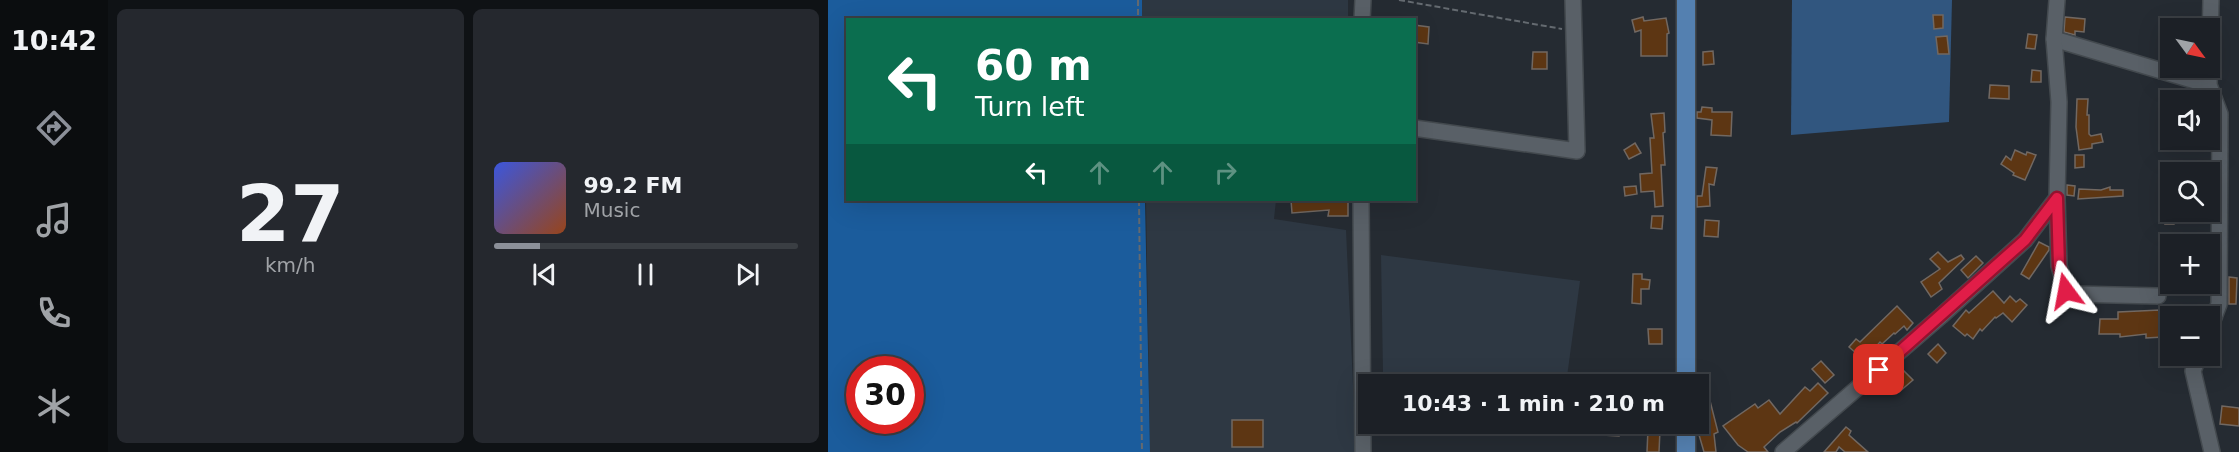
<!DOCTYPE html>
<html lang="en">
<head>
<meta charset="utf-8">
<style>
  :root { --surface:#1c2026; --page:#25282e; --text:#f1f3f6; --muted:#a0a3a7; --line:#3a3e43; --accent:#8c9099 }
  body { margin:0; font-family:"DejaVu Sans",sans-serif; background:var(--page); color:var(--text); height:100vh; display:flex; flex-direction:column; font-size:22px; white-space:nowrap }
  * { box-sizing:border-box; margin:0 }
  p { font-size:20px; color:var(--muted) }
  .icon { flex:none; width:33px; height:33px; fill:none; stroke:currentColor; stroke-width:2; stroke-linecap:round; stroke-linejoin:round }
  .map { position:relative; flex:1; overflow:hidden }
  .panel { display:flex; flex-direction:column; gap:9px; padding:9px; background:#0f1215; width:720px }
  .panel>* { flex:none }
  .top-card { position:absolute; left:18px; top:18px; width:570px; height:183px; border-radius:0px; box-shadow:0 6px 24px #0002,0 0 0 2px var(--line); background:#0b6e4f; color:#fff; overflow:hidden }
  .needle { width:39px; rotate:123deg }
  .tools { position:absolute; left:1332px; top:18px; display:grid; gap:12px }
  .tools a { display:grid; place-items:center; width:60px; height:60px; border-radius:0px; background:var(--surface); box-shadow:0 6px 24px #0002,0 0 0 2px var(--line); font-size:30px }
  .speed { position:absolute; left:18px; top:356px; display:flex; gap:12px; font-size:30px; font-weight:700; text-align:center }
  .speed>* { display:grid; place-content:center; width:78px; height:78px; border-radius:50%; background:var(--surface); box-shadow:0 6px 24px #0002,0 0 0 2px var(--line); line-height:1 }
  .speed .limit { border:9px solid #d22; background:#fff; color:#111 }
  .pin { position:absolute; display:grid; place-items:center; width:51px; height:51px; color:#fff; margin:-26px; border-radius:12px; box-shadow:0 3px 9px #0006 }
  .me { position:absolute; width:66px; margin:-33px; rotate:347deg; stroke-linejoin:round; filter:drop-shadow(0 0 4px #0008) }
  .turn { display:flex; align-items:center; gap:21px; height:126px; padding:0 30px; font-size:27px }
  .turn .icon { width:78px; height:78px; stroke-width:2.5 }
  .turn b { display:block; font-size:42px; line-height:51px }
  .lanes { display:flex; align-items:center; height:57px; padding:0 30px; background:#0003; justify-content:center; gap:30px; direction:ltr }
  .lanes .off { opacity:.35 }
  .panel .tile { flex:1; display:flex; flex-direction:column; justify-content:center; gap:9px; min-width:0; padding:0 21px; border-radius:9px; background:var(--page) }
  .panel .dial { align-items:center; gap:0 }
  .dial b { font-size:78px; line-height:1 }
  .song { display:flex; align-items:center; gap:18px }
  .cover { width:72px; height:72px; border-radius:9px; background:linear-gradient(135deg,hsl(230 70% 55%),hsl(20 70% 35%)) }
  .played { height:6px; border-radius:3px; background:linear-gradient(90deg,var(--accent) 15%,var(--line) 15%) }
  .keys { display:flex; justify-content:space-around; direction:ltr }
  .panel .tiles { flex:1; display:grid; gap:9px; grid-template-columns:repeat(2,1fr) }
  .trip { position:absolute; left:530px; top:374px; width:351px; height:60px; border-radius:0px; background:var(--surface); box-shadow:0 6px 24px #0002,0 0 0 2px var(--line); font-weight:800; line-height:60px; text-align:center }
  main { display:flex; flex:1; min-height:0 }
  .tabs { display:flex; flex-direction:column; width:108px; justify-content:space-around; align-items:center; background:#0b0d0f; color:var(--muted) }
  .tabs .icon { width:42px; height:42px }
  .tabs .selected { color:var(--accent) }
  .tabs b { font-size:27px; color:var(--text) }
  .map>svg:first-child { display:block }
  .built { fill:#2e3843 }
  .green { fill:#31567f }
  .forest { fill:#1b5c9c; fill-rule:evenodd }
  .building { fill:#5d3613; stroke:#716862; stroke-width:1.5 }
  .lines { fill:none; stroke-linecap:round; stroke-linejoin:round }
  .minor-casing { stroke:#43494e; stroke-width:18 }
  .major-casing { stroke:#43494e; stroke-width:21 }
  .path { stroke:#646a70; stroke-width:2; stroke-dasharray:6 3; stroke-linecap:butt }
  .minor { stroke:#596067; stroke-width:15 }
  .major { stroke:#5480b0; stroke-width:18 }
  .route-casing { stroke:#92132f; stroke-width:15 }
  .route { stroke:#e11d48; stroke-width:10 }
</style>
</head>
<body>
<main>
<nav class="tabs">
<b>10:42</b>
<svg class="icon selected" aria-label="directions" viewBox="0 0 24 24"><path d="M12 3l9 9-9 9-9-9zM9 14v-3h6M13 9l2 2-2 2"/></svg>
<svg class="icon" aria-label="music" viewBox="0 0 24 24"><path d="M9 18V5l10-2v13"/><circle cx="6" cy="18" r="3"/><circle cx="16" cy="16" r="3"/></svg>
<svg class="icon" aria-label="phone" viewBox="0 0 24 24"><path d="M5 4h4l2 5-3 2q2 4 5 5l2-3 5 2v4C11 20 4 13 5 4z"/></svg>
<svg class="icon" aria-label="climate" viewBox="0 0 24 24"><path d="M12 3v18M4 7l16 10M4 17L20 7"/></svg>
</nav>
<section class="panel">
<div class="tiles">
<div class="tile dial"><b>27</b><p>km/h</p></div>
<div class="tile">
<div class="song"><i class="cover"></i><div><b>99.2 FM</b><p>Music</p></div></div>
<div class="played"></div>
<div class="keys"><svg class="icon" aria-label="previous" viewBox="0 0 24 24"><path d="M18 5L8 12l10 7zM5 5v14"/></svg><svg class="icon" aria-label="pause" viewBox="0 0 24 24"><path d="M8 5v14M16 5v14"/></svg><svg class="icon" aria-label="next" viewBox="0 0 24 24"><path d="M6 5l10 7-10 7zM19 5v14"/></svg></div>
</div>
</div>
</section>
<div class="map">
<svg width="1411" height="452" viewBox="0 0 1411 452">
  <rect width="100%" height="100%" fill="#252b32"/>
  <g class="built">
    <rect x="314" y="0" width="206" height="19"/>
    <polygon points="318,200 448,200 446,219 518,230 528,452 322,452"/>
    <polygon points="553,255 752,281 738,384 622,384 555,372"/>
  </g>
  <polygon class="green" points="964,0 1124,0 1121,122 963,135"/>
  <path class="forest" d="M0 0H314V19L20 20V200H317L322 452H0ZM32 369H82V420H32Z"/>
  <g class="building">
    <polygon points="1105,15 1115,15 1115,28 1106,29"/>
    <polygon points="815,17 816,21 838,18 841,33 839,34 839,56 813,56 813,30 807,32 804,20"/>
    <polygon points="1237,17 1257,19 1256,32 1247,31 1247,35 1236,32"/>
    <polygon points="586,25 601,27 600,44 586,42"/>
    <polygon points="1200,34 1209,35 1207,49 1198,48"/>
    <polygon points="1119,36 1121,54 1110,54 1108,37"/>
    <polygon points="885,51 886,64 875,65 875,52"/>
    <polygon points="705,52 719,52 719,69 704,69"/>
    <polygon points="1204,70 1213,71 1213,82 1203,82"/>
    <polygon points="1162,85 1181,86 1181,99 1161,98"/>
    <polygon points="1249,99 1260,99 1259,115 1261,115 1261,134 1263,136 1273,134 1275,142 1264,144 1264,148 1251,150 1248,127"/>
    <polygon points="874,107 884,108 884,112 904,112 903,136 883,135 884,120 869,118 869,112 873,112"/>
    <polygon points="836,113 837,132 835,133 837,165 833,165 835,206 827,207 826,191 813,192 812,174 824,173 822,138 826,138 823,114"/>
    <polygon points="1341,140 1370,140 1369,149 1341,146"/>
    <polygon points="807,143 813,153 801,159 796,150"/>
    <polygon points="1187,150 1198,155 1199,152 1208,155 1197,180 1185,175 1186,173 1173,164 1178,156 1183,160"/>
    <polygon points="1247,155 1256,155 1256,167 1247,168"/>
    <polygon points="878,167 889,168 886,185 881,184 882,206 869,207 869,196 874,196"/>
    <polygon points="1239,185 1247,186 1246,196 1239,195"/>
    <polygon points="808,186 809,194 797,196 796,187"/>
    <polygon points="1282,187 1282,190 1295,190 1295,196 1250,199 1251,189 1273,190"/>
    <polygon points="463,200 520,200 520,216 500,216 501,210 464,213"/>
    <polygon points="1338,212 1347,213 1346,224 1337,224"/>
    <polygon points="824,216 835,216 834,229 823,228"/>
    <polygon points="877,220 891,221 890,237 876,236"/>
    <polygon points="1211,242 1221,247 1221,250 1201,279 1193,274"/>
    <polygon points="1110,252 1120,262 1133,255 1136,259 1111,283 1114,289 1103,297 1093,282 1112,269 1102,259"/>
    <polygon points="1148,256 1155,263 1140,278 1133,270"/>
    <polygon points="805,274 814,274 814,279 822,280 821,289 813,289 813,304 804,303"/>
    <polygon points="1401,277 1409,278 1408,304 1401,304"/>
    <polygon points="1165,291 1176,303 1182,296 1188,302 1192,299 1199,305 1184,322 1175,313 1168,318 1167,317 1154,331 1152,329 1145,339 1139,334 1137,336 1125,326 1138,310 1141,313"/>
    <polygon points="1069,306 1085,323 1079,330 1076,326 1067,334 1066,333 1054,344 1052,342 1036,360 1021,347 1028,339 1032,342"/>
    <polygon points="1332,310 1335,337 1318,338 1318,334 1292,337 1292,334 1271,334 1272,319 1290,319 1290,312"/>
    <polygon points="820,329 834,329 834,344 821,344"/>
    <polygon points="1110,344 1118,353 1109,363 1100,354"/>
    <polygon points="993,361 1006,375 997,383 984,369"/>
    <polygon points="1073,368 1085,380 1071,392 1060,380"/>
    <polygon points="990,383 1000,393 969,423 968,422 952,432 936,447 940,452 920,452 910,445 895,426 927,404 930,408 941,400 952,414 977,387 982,391"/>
    <polygon points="881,397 890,432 886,434 888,452 876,452 869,428 870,400"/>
    <polygon points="1394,406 1411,408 1411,426 1392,424"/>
    <rect x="404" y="420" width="31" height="27"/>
    <polygon points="756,423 792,423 791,436 756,434"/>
    <polygon points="1018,427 1023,431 1021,435 1040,452 1017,452 1011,447 1008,452 996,452"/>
    <polygon points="820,429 832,430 831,452 819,452"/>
  </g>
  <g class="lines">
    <g class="minor-casing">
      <g id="minor">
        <polyline points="534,20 535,0"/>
        <polyline points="1226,39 1381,85"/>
        <polyline points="586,128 749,151 745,0"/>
        <polyline points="1229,198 1231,266 1238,291 1245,294 1330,296"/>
        <polyline points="533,200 535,452"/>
        <polyline points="1382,328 1391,304 1392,114 1381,85 1383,0"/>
        <polyline points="1371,356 1365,371 1384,452"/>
        <polyline points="955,452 1113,316 1197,240 1229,198 1231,102 1226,39 1229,0"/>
      </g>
    </g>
    <g class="major-casing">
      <g id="major">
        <polyline points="858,384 858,0"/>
        <polyline points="858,452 858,423"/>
      </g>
    </g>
    <g class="path">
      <polyline points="310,0 310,20"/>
      <polyline points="571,0 734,29"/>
      <polyline points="311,200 314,452"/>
    </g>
    <use href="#minor" class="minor"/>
    <use href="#major" class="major"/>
  </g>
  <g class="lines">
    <g class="route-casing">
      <polyline id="route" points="1051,370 1197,240 1229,198 1231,266 1238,291"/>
    </g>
    <use href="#route" class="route"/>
  </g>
</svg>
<div class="tools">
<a><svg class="needle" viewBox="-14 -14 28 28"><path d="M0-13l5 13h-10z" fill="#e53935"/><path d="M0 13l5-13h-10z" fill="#a0a3a7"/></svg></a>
<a><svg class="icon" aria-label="sound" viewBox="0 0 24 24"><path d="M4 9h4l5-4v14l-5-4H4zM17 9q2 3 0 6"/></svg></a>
<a><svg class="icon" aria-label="search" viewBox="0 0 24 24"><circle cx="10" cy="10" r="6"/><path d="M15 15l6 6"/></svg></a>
<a>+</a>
<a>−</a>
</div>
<div class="speed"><div class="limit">30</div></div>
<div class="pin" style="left:1051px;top:370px;background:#d93025"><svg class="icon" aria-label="arrive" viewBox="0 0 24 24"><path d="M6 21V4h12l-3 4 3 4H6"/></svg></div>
<svg class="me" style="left:1238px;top:291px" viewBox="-20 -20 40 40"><path d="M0-17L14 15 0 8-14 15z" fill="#e11d48" stroke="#fff" stroke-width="4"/></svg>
<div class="trip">10:43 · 1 min · 210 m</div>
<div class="top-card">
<div class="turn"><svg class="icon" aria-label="left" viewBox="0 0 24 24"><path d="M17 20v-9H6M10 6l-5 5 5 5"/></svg><div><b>60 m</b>Turn left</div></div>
<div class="lanes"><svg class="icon" aria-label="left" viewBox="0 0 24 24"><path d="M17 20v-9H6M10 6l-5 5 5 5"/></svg><svg class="icon off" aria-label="ahead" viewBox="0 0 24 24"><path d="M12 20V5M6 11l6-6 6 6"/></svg><svg class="icon off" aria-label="ahead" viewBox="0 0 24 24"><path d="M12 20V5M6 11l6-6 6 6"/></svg><svg class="icon off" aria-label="right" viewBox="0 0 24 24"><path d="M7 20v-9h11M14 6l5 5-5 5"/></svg></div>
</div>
</div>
</main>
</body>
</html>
